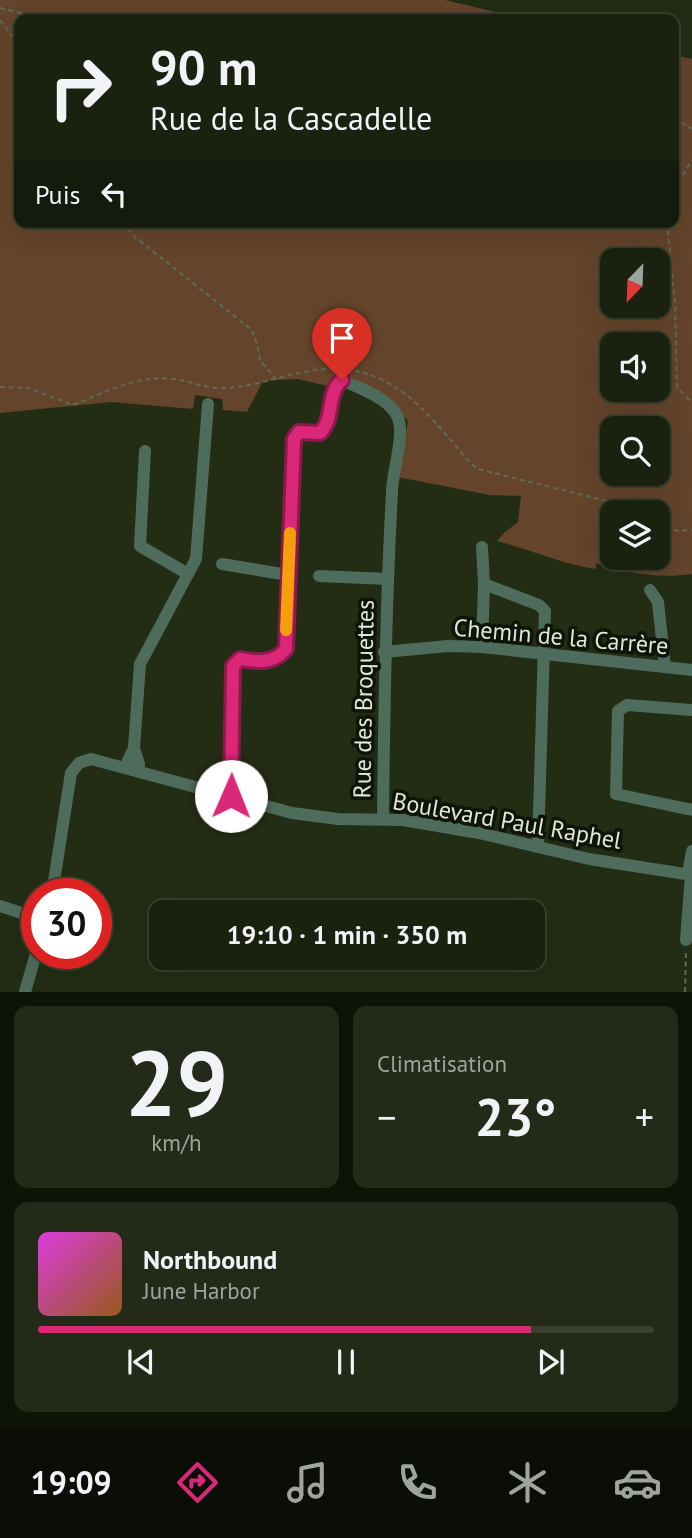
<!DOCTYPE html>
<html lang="fr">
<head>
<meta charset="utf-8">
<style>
  :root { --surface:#1a220f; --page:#232a18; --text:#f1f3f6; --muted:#9fa49e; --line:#383f2f; --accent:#db2777 }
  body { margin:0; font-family:"PT Sans",sans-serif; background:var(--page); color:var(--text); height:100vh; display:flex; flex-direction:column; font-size:26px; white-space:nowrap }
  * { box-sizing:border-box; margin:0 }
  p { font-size:23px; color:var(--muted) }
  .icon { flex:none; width:38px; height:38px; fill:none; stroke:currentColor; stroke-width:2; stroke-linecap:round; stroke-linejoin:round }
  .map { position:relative; height:992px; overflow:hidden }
  .drawer { display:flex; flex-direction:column; gap:14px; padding:14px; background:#0e1308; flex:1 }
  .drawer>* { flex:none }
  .guide { position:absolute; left:14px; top:14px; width:665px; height:214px; border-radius:14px; box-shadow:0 7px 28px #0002,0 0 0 2px var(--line); background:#1a220f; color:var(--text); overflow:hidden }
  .needle { width:46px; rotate:203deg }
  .fabs { position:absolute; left:600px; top:248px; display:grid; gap:14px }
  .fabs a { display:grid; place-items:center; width:70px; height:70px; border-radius:14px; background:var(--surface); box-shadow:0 7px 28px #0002,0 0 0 2px var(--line); font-size:35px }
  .speed { position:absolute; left:21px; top:878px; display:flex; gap:14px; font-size:35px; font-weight:700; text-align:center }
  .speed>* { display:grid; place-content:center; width:91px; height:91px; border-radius:50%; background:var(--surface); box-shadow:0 7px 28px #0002,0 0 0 2px var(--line); line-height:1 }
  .speed .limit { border:10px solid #d22; background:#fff; color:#111 }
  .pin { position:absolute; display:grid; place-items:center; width:60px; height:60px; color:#fff; margin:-72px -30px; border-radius:50% 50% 50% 0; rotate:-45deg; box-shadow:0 0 7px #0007 }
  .pin .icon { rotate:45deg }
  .me { position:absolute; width:77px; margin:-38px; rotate:1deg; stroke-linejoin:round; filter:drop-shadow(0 0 5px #0008) }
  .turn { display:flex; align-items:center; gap:24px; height:147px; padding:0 21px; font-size:32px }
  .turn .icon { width:91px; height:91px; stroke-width:2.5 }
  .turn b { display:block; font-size:49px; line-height:60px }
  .then { display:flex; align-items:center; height:66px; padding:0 21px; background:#0003; gap:14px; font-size:26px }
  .big { font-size:52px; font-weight:700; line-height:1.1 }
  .drawer .tile { flex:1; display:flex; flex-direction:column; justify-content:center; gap:10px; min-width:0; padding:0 24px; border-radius:14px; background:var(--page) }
  .drawer .dial { align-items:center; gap:0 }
  .dial b { font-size:91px; line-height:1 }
  .song { display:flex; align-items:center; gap:21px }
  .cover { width:84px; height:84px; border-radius:10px; background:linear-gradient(135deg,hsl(300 70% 55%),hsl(30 70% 35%)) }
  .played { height:7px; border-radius:4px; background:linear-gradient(90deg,var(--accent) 80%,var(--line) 80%) }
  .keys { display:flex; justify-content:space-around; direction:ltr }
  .heat { display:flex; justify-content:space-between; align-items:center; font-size:38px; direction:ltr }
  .drawer .tiles { flex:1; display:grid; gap:14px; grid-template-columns:1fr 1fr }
  .tile:last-child { grid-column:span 2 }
  .trip { position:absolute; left:149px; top:900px; width:396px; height:70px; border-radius:14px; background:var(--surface); box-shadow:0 7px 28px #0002,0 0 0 2px var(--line); font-weight:700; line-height:70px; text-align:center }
  .tabs { display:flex; height:112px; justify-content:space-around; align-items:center; background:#0a0e06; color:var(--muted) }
  .tabs .icon { width:49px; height:49px }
  .tabs .selected { color:var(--accent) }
  .tabs b { font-size:32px; color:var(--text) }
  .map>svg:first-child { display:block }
  .green { fill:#64442b; fill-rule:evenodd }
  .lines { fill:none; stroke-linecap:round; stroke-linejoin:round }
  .path { stroke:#616a54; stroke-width:2; stroke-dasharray:5 3.5; stroke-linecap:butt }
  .minor { stroke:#4e6c5c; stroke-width:12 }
  .route-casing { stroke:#8e194d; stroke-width:18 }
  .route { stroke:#db2777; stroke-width:12 }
  .slow { stroke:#f59e0b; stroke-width:12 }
  .labels { text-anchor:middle; stroke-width:7; stroke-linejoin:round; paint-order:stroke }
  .street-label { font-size:24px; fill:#e0e7d8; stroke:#0f1409 }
</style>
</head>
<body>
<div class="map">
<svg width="692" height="992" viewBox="0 0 692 992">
  <rect width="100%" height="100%" fill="#232d14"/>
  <path class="green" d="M0 0H445L525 19H19V222H674V55L692 59V574C655 579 632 573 596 563V569C561 564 531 550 497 541L505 532 518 522 521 496 490 495 397 477 408 421 385 395 338 374 328 386 297 379 263 381 247 412 223 410 222 399 195 395 193 409 111 402 0 413ZM612 261H658V306H612ZM612 345H658V390H612ZM612 429H658V474H612ZM612 513H658V558H612Z"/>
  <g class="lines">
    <g class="path">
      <polyline points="0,8 45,19"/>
      <polyline points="277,19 332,19"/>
      <polyline points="0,20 19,45"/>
      <polyline points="674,118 692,129"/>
      <polyline points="674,190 692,160"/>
      <polyline points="122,222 135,237 252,330 257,344 260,360 276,379"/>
      <polyline points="667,222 675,303 677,387 692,403"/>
      <path d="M0 387 28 388 73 405C106 392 136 375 174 379 189 381 205 388 221 388 249 388 277 377 304 372 385 355 423 407 470 463L478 469 615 503 635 513"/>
      <polyline points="658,524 678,531 692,530"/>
      <polyline points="685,992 686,951"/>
    </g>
    <g class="minor">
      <polyline points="145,451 140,546 188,574"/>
      <polyline points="482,547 484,584"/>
      <polyline points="222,564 288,575"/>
      <polyline points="319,576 387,579"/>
      <polyline points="650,590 658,602 665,667"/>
      <polyline points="482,647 484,584 539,605 545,611 538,847"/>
      <polyline points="384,652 448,646 482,647 692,670"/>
      <polyline points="692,710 627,705 618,711 616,794 692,810"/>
      <polyline points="134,748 140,664 196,559 208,404"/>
      <polyline points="125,767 134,748 139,764 138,771"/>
      <path d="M231 795 233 666 240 659C257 662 274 664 286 649L294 439 299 432 320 433C334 418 326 393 342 380 360 389 390 398 398 418 405 435 392 473 392 492 386 601 384 710 383 819"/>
      <polyline points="688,873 692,851"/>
      <polyline points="52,894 71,773 79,763 91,759 292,813 338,819 403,820 479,833 589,859 692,875"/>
      <polyline points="0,906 37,918"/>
      <polyline points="686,940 691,875"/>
      <polyline points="25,992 37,950"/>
    </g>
  </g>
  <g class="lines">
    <g class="route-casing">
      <path id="route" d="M231 796 233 666 240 659C257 662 274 664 286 649L294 439 299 432 320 433C335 419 326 393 342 380"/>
    </g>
    <use href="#route" class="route"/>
    <polyline class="slow" points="286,630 290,533"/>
  </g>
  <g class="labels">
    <g class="street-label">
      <text transform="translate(561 637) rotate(5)" y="8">Chemin de la Carrère</text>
      <text transform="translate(364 699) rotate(-89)" y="8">Rue des Broquettes</text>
      <text transform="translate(507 821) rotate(10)" y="8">Boulevard Paul Raphel</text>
    </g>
  </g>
</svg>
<div class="fabs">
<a><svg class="needle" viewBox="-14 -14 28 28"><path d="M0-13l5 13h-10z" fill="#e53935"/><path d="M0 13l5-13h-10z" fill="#9fa49e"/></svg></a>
<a><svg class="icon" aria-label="sound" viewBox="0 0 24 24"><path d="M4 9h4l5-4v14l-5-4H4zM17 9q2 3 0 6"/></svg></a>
<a><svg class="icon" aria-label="search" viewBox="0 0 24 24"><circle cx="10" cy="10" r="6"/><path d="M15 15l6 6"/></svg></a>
<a><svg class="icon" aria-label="layers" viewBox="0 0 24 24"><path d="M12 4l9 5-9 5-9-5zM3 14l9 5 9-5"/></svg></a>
</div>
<div class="speed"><div class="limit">30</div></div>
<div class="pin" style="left:342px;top:380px;background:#d93025"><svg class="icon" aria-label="arrive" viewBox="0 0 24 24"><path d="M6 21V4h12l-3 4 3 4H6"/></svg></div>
<svg class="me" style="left:231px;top:796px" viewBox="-20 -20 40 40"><circle r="19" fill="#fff"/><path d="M0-13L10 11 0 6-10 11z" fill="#db2777"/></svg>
<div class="trip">19:10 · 1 min · 350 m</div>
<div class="guide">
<div class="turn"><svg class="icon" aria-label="right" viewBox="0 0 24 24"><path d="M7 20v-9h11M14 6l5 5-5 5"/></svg><div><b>90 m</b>Rue de la Cascadelle</div></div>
<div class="then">Puis<svg class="icon" aria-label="left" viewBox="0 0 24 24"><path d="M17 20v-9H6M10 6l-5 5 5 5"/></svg></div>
</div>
</div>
<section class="drawer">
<div class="tiles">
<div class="tile dial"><b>29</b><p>km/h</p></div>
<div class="tile"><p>Climatisation</p>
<div class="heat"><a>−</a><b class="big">23°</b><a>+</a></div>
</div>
<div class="tile">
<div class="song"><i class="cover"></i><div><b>Northbound</b><p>June Harbor</p></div></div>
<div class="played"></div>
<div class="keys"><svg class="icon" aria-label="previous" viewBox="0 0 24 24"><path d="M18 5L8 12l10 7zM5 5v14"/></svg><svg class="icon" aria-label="pause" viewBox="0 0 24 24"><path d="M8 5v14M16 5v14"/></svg><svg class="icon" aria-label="next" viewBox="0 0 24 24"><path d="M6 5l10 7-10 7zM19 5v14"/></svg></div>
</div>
</div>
</section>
<nav class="tabs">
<b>19:09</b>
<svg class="icon selected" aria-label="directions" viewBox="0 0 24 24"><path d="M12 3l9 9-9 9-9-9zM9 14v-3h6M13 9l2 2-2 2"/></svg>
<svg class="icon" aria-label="music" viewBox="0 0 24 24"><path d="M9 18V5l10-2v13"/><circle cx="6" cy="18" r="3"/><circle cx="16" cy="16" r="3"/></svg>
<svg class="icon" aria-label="phone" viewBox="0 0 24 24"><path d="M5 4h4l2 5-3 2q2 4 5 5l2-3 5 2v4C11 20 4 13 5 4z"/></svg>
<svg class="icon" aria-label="climate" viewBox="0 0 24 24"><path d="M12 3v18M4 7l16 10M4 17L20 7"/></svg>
<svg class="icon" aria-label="car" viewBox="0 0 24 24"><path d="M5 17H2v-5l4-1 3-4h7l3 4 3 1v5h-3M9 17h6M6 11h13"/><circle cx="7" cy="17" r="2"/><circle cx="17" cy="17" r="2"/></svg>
</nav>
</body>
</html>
